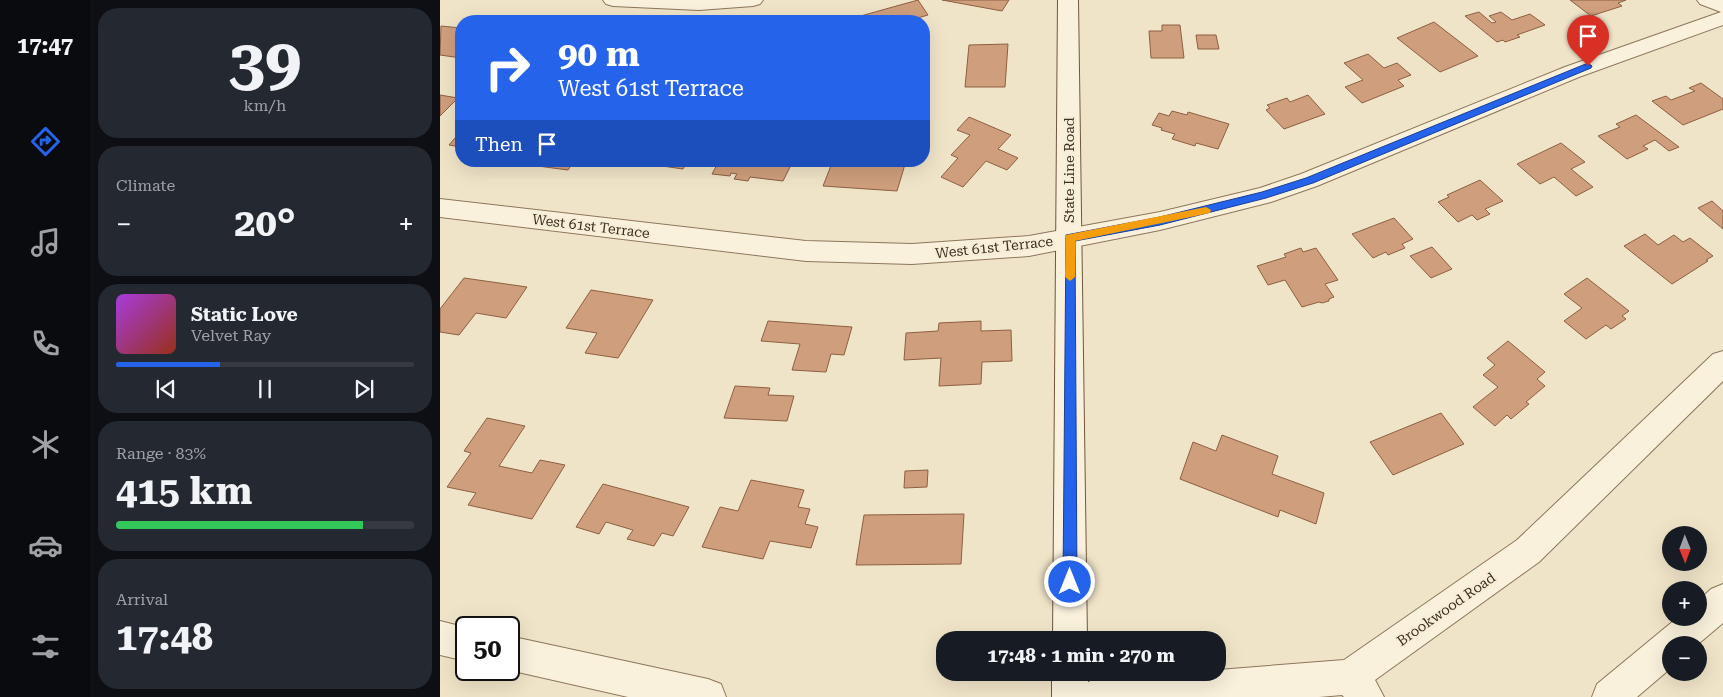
<!DOCTYPE html>
<html lang="en">
<head>
<meta charset="utf-8">
<style>
  :root { --surface:#171b24; --page:#242831; --text:#f1f3f6; --muted:#9ea1a6; --line:#363941; --accent:#2563eb }
  body { margin:0; font-family:"Roboto Serif",serif; background:var(--page); color:var(--text); height:100vh; display:flex; flex-direction:column; font-size:19px; white-space:nowrap }
  * { box-sizing:border-box; margin:0 }
  p { font-size:16px; color:var(--muted) }
  .icon { flex:none; width:28px; height:28px; fill:none; stroke:currentColor; stroke-width:2; stroke-linecap:round; stroke-linejoin:round }
  .map { position:relative; flex:1; overflow:hidden }
  .drawer { display:flex; flex-direction:column; gap:8px; padding:8px; background:#0d0f14; width:350px }
  .drawer>* { flex:none }
  .banner { position:absolute; left:15px; top:15px; width:475px; height:152px; border-radius:20px; box-shadow:0 5px 20px #0002; background:#2563eb; color:#fff; overflow:hidden }
  .needle { width:32px; rotate:179deg }
  .fabs { position:absolute; left:1222px; top:526px; display:grid; gap:10px }
  .fabs a { display:grid; place-items:center; width:45px; height:45px; border-radius:50%; background:var(--surface); box-shadow:0 5px 20px #0002; font-size:25px }
  .speed { position:absolute; left:15px; top:616px; display:flex; gap:10px; font-size:25px; font-weight:700; text-align:center }
  .speed>* { display:grid; place-content:center; width:65px; height:65px; border-radius:50%; background:var(--surface); box-shadow:0 5px 20px #0002; line-height:1 }
  .speed .limit { border:2px solid #111; border-radius:8px; background:#fff; color:#111 }
  .pin { position:absolute; display:grid; place-items:center; width:42px; height:42px; color:#fff; margin:-51px -21px; border-radius:50% 50% 50% 0; rotate:-45deg; box-shadow:0 0 5px #0007 }
  .pin .icon { rotate:45deg }
  .me { position:absolute; width:55px; margin:-28px; rotate:0deg; stroke-linejoin:round; filter:drop-shadow(0 0 4px #0008) }
  .turn { display:flex; align-items:center; gap:18px; height:105px; padding:0 20px; font-size:22px }
  .turn .icon { width:65px; height:65px; stroke-width:2.5 }
  .turn b { display:block; font-size:35px; line-height:42px }
  .then { display:flex; align-items:center; height:48px; padding:0 20px; background:#0003; gap:10px; font-size:19px }
  .big { font-size:38px; font-weight:700; line-height:1.1 }
  .drawer .widget { flex:1; display:flex; flex-direction:column; justify-content:center; gap:8px; min-width:0; padding:0 18px; border-radius:20px; background:var(--page) }
  .drawer .dial { align-items:center; gap:0 }
  .dial b { font-size:65px; line-height:1 }
  .song { display:flex; align-items:center; gap:15px }
  .cover { width:60px; height:60px; border-radius:8px; background:linear-gradient(135deg,hsl(280 70% 55%),hsl(10 70% 35%)) }
  .played { height:5px; border-radius:2px; background:linear-gradient(90deg,var(--accent) 35%,var(--line) 35%) }
  .keys { display:flex; justify-content:space-around; direction:ltr }
  .heat { display:flex; justify-content:space-between; align-items:center; font-size:28px; direction:ltr }
  .charge { height:8px; border-radius:4px; background:linear-gradient(90deg,#34c759 83%,var(--line) 0) }
  .trip { position:absolute; left:496px; top:631px; width:290px; height:50px; border-radius:20px; background:var(--surface); box-shadow:0 5px 20px #0002; font-weight:700; line-height:50px; text-align:center }
  main { display:flex; flex:1; min-height:0 }
  .dock { display:flex; flex-direction:column; width:90px; justify-content:space-around; align-items:center; background:#090b0e; color:var(--muted) }
  .dock .icon { width:35px; height:35px }
  .dock .selected { color:var(--accent) }
  .dock b { font-size:22px; color:var(--text) }
  .map>svg:first-child { display:block }
  .building { fill:#cf9f7d; stroke:#8d5f41 }
  .lines { fill:none; stroke-linecap:round; stroke-linejoin:round }
  .minor-casing { stroke:#8d765c; stroke-width:2 }
  .secondary-casing { stroke:#6f573f; stroke-width:2 }
  .minor { fill:#faf1dc; fill-rule:evenodd }
  .secondary { fill:#faf1dc; fill-rule:evenodd }
  .route { fill:#2563eb; stroke:#184099 }
  .slow { fill:#f59e0b }
  .labels { text-anchor:middle; stroke-width:5; stroke-linejoin:round; paint-order:stroke }
  .street-label { font-size:14px; fill:#3d2e20; stroke:#f7eed8 }
</style>
</head>
<body>
<main>
<nav class="dock">
<b>17:47</b>
<svg class="icon selected" aria-label="directions" viewBox="0 0 24 24"><path d="M12 3l9 9-9 9-9-9zM9 14v-3h6M13 9l2 2-2 2"/></svg>
<svg class="icon" aria-label="music" viewBox="0 0 24 24"><path d="M9 18V5l10-2v13"/><circle cx="6" cy="18" r="3"/><circle cx="16" cy="16" r="3"/></svg>
<svg class="icon" aria-label="phone" viewBox="0 0 24 24"><path d="M5 4h4l2 5-3 2q2 4 5 5l2-3 5 2v4C11 20 4 13 5 4z"/></svg>
<svg class="icon" aria-label="climate" viewBox="0 0 24 24"><path d="M12 3v18M4 7l16 10M4 17L20 7"/></svg>
<svg class="icon" aria-label="car" viewBox="0 0 24 24"><path d="M5 17H2v-5l4-1 3-4h7l3 4 3 1v5h-3M9 17h6M6 11h13"/><circle cx="7" cy="17" r="2"/><circle cx="17" cy="17" r="2"/></svg>
<svg class="icon" aria-label="filters" viewBox="0 0 24 24"><path d="M4 7h16M4 17h16"/><circle cx="9" cy="7" r="2"/><circle cx="15" cy="17" r="2"/></svg>
</nav>
<section class="drawer">
<div class="widget dial"><b>39</b><p>km/h</p></div>
<div class="widget"><p>Climate</p>
<div class="heat"><a>−</a><b class="big">20°</b><a>+</a></div>
</div>
<div class="widget">
<div class="song"><i class="cover"></i><div><b>Static Love</b><p>Velvet Ray</p></div></div>
<div class="played"></div>
<div class="keys"><svg class="icon" aria-label="previous" viewBox="0 0 24 24"><path d="M18 5L8 12l10 7zM5 5v14"/></svg><svg class="icon" aria-label="pause" viewBox="0 0 24 24"><path d="M8 5v14M16 5v14"/></svg><svg class="icon" aria-label="next" viewBox="0 0 24 24"><path d="M6 5l10 7-10 7zM19 5v14"/></svg></div>
</div>
<div class="widget"><p>Range · 83%</p><b class="big">415 km</b><div class="charge"></div></div>
<div class="widget"><p>Arrival</p><b class="big">17:48</b></div>
</section>
<div class="map">
<svg width="1283" height="697" viewBox="0 0 1283 697">
  <rect width="100%" height="100%" fill="#f0e4c8"/>
  <g class="building">
    <polygon points="478,0 488,15 474,19 475,21 419,21 417,17"/>
    <polygon points="502,0 569,0 562,11"/>
    <polygon points="1130,0 1186,0 1178,3 1182,6 1151,16"/>
    <polygon points="1039,12 1052,23 1056,22 1049,16 1061,12 1072,20 1090,14 1105,25 1077,35 1080,37 1065,42 1063,40 1057,42 1025,16"/>
    <polygon points="994,22 1038,56 1000,72 957,38"/>
    <polygon points="722,25 740,25 744,58 711,58 709,31 722,31"/>
    <polygon points="1,26 21,28 21,58 0,55"/>
    <polygon points="756,35 776,35 779,49 758,49"/>
    <polygon points="568,44 565,87 525,87 529,45"/>
    <polygon points="928,54 944,68 957,63 971,75 958,80 964,86 922,103 905,87 923,80 904,63"/>
    <polygon points="1261,83 1283,99 1283,109 1243,125 1212,101 1226,96 1231,100 1255,91 1249,88"/>
    <polygon points="0,95 18,98 0,116"/>
    <polygon points="868,95 885,114 844,129 826,110 830,108 827,105 847,98 850,102"/>
    <polygon points="732,111 747,115 748,112 789,124 778,149 756,143 755,146 732,139 735,134 721,130 722,128 712,125 719,113 729,116"/>
    <polygon points="1196,115 1239,147 1229,151 1215,140 1203,146 1208,149 1187,159 1158,136 1180,127 1176,124"/>
    <polygon points="529,117 571,135 558,149 578,158 567,170 546,161 523,187 501,177 518,158 511,155 530,135 517,130"/>
    <polygon points="21,131 21,147 9,145"/>
    <polygon points="1121,143 1145,162 1131,169 1153,187 1136,196 1114,177 1100,184 1077,164"/>
    <polygon points="93,161 134,161 128,170 90,165"/>
    <polygon points="188,161 248,161 243,169"/>
    <polygon points="279,161 353,161 343,181 310,177 308,181 294,179 297,174 291,173 290,176 272,174"/>
    <polygon points="424,161 466,161 457,191 383,186 392,163 423,165"/>
    <polygon points="1040,180 1063,201 1045,209 1050,214 1037,220 1032,215 1018,222 998,202 1009,197 1007,195"/>
    <polygon points="1272,201 1283,211 1283,229 1258,208"/>
    <polygon points="954,218 973,239 962,244 965,248 948,255 946,252 933,258 912,234"/>
    <polygon points="1205,234 1218,245 1234,235 1243,242 1250,238 1273,256 1266,260 1268,261 1232,284 1184,246"/>
    <polygon points="992,247 1012,269 991,278 970,256"/>
    <polygon points="861,248 863,252 876,248 898,280 885,284 894,297 889,299 889,301 882,303 879,302 862,307 845,280 828,285 817,266 846,257 844,254"/>
    <polygon points="24,278 87,287 66,318 36,313 19,335 0,332 0,309"/>
    <polygon points="1147,278 1189,311 1182,316 1186,319 1171,329 1166,325 1146,339 1124,321 1142,308 1124,294"/>
    <polygon points="151,290 213,300 178,358 145,353 157,333 126,328"/>
    <polygon points="328,321 412,327 404,355 391,354 386,372 352,370 360,344 321,341"/>
    <polygon points="541,321 541,331 571,330 572,361 542,362 541,384 499,386 501,358 464,360 466,333 498,331 499,323"/>
    <polygon points="1068,341 1105,372 1097,379 1105,386 1086,402 1089,404 1071,419 1067,415 1055,426 1033,407 1058,387 1043,375 1055,365 1047,358"/>
    <polygon points="295,386 330,388 328,395 354,396 347,421 284,418"/>
    <polygon points="1001,413 1024,444 953,475 930,442"/>
    <polygon points="47,418 85,426 59,466 92,473 100,460 125,465 92,519 28,505 36,493 7,487 31,453 24,451"/>
    <polygon points="782,435 838,456 832,474 884,493 876,524 840,510 838,517 740,479 753,442 776,451"/>
    <polygon points="488,470 487,487 464,488 465,471"/>
    <polygon points="311,480 364,490 358,507 370,509 365,524 378,527 371,548 330,541 323,559 262,547 280,507 298,511"/>
    <polygon points="163,484 249,507 233,536 222,533 214,546 187,539 193,530 166,522 159,534 136,527"/>
    <polygon points="524,514 521,564 416,565 424,515"/>
  </g>
  <g class="lines">
    <g class="minor-casing">
      <g id="minor">
        <polygon points="163,0 323,0 320,4 313,6 259,10 173,6 166,4"/>
        <polygon points="1257,0 1283,0 1283,25 1139,77 877,186 831,202 720,230 589,256 472,264 366,261 0,217 0,199 366,241 472,244 589,236 720,212 820,188 861,174 1125,67 1281,12 1260,4"/>
        <polygon points="1283,351 1283,381 1099,562 935,680 944,697 904,697 902,695 879,697 638,697 643,684 656,679 742,672 778,672 778,670 904,660 1077,540 1273,354"/>
        <polygon points="1283,584 1283,623 1257,645 1231,645 1231,668 1197,697 1152,697 1157,684 1237,618 1259,618 1259,600 1271,589"/>
        <polygon points="0,621 28,628 26,661 0,655"/>
        <polygon points="69,636 268,679 281,684 286,697 188,697 69,670"/>
      </g>
    </g>
    <g class="secondary-casing">
      <g id="secondary">
        <polygon points="618,0 638,0 647,640 613,640"/>
        <rect x="612" y="672" width="36" height="25"/>
      </g>
    </g>
    <use href="#minor" class="minor"/>
    <use href="#secondary" class="secondary"/>
  </g>
  <polygon class="route" points="1148,63 1152,66 1151,68 873,183 826,198 720,225 635,241 637,582 635,587 630,589 625,587 623,582 626,235 720,217 822,192 866,178"/>
  <polygon class="slow" points="766,207 771,210 770,213 635,241 635,277 630,281 625,277 626,235"/>
  <g class="labels">
    <g class="street-label">
      <text transform="translate(629 170) rotate(-90)" y="5">State Line Road</text>
      <text transform="translate(151 226) rotate(7)" y="5">West 61st Terrace</text>
      <text transform="translate(554 247) rotate(-6)" y="5">West 61st Terrace</text>
      <text transform="translate(1006 609) rotate(-35)" y="5">Brookwood Road</text>
    </g>
  </g>
</svg>
<div class="fabs">
<a><svg class="needle" viewBox="-14 -14 28 28"><path d="M0-13l5 13h-10z" fill="#e53935"/><path d="M0 13l5-13h-10z" fill="#9ea1a6"/></svg></a>
<a>+</a>
<a>−</a>
</div>
<div class="speed"><div class="limit">50</div></div>
<div class="pin" style="left:1148px;top:66px;background:#d93025"><svg class="icon" aria-label="arrive" viewBox="0 0 24 24"><path d="M6 21V4h12l-3 4 3 4H6"/></svg></div>
<svg class="me" style="left:630px;top:582px" viewBox="-20 -20 40 40"><circle r="17" fill="#2563eb" stroke="#fff" stroke-width="3"/><path d="M0-11L8 9 0 5-8 9z" fill="#fff"/></svg>
<div class="trip">17:48 · 1 min · 270 m</div>
<div class="banner">
<div class="turn"><svg class="icon" aria-label="right" viewBox="0 0 24 24"><path d="M7 20v-9h11M14 6l5 5-5 5"/></svg><div><b>90 m</b>West 61st Terrace</div></div>
<div class="then">Then<svg class="icon" aria-label="arrive" viewBox="0 0 24 24"><path d="M6 21V4h12l-3 4 3 4H6"/></svg></div>
</div>
</div>
</main>
</body>
</html>
